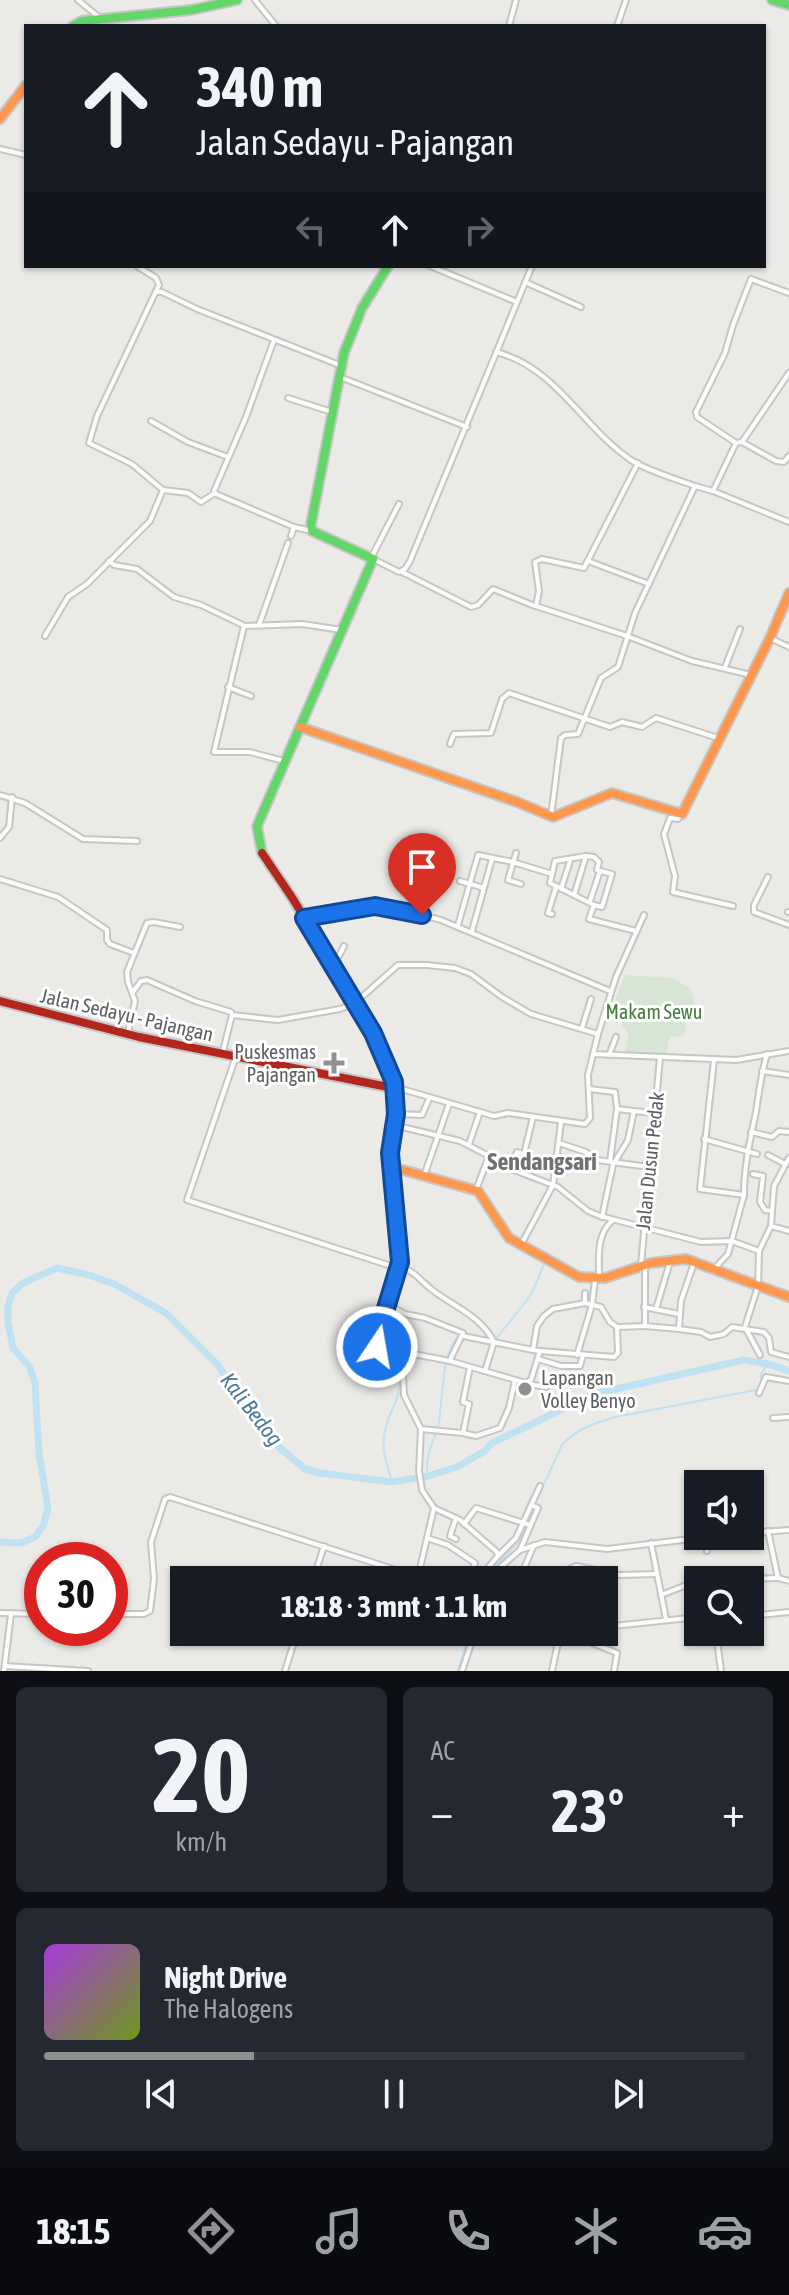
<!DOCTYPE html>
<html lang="id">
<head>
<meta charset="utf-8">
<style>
  :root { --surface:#171b24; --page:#242831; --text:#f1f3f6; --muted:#9ea1a6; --line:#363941; --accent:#8f9092 }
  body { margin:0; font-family:"Asap Condensed",sans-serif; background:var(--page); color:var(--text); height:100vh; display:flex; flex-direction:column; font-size:30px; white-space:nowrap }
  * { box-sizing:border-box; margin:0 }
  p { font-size:26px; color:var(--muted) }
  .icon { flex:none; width:44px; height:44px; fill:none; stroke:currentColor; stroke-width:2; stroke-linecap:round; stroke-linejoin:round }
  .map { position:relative; height:1671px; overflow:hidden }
  .drawer { display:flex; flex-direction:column; gap:16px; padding:16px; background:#0d0f14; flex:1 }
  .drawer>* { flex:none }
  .banner { position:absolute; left:24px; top:24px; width:742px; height:244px; border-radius:0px; box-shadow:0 2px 6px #0004; background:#171b24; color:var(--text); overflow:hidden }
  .controls { position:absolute; left:684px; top:1470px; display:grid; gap:16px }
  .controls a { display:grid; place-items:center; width:80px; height:80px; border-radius:0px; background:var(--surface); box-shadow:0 2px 6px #0004; font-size:40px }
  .speed { position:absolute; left:24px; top:1542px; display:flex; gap:16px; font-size:40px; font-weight:700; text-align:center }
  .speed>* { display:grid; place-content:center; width:104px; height:104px; border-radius:50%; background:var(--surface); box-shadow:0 2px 6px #0004; line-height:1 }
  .speed .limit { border:12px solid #d22; background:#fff; color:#111 }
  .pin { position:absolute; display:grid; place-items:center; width:68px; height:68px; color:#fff; margin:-82px -34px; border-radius:50% 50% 50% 0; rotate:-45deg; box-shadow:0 0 8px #0007 }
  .pin .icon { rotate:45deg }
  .me { position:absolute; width:88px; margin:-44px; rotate:12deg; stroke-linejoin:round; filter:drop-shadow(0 0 6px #0008) }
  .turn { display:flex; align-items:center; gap:28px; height:168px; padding:0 40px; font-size:36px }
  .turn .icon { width:104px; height:104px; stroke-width:2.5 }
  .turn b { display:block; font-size:56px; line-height:68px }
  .lanes { display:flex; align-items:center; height:76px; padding:0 40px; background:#0003; justify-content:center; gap:40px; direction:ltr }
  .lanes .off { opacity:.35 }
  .big { font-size:60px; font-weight:700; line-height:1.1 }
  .drawer .card { flex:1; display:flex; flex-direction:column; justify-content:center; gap:12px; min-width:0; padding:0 28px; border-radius:12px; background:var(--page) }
  .drawer .dial { align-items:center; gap:0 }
  .dial b { font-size:104px; line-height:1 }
  .song { display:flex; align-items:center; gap:24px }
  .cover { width:96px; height:96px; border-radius:12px; background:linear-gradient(135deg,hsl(280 70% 55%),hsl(80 70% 35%)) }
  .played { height:8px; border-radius:4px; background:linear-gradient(90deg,var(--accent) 30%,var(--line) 30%) }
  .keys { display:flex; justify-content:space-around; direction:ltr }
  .heat { display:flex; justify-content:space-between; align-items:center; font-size:44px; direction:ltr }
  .drawer .tiles { flex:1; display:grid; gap:16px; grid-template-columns:1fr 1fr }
  .card:last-child { grid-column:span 2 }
  .trip { position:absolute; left:170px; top:1566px; width:448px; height:80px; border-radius:0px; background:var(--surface); box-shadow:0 2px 6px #0004; font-weight:700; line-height:80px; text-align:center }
  .menu { display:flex; height:128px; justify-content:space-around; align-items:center; background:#090b0e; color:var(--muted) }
  .menu .icon { width:56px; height:56px }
  .menu .on { color:var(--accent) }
  .menu b { font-size:36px; color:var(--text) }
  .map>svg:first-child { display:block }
  .green { fill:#d7e6d4 }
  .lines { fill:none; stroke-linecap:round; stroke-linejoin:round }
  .stream { stroke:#c0e1f1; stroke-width:2 }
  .river { stroke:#c0e1f1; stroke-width:7 }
  .street-casing { stroke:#c6c6c6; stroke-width:8 }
  .fast-casing { stroke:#c5c6c6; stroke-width:12 }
  .slow-casing { stroke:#c5c6c6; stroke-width:12 }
  .jam-casing { stroke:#c5c6c6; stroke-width:12 }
  .street { stroke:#fcfcfb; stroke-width:4 }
  .fast { stroke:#63d668; stroke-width:8 }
  .slow { stroke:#ff974d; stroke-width:8 }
  .jam { stroke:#b3261e; stroke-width:8 }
  .route-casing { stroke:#114b97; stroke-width:20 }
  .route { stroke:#1a73e8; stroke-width:14 }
  .poi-dot { fill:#8f9092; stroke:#fff; stroke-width:3 }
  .labels { text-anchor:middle; stroke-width:6; stroke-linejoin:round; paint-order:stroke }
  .park-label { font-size:20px; fill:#43803f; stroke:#fff }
  .street-label { font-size:20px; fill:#5d6064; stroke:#fff }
  .poi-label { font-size:20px; fill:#5d6064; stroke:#fff; text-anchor:end }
  .water-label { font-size:22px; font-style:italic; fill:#497a9c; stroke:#fff }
  .quarter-label { font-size:24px; font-weight:bold; fill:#6e7275; stroke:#fff }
</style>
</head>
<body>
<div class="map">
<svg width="789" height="1671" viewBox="0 0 789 1671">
  <rect width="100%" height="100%" fill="#ebeae7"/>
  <path class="green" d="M625 975 673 978 691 989 695 1004C680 1016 690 1022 683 1036L671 1037 668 1042 667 1056 625 1052 629 1034 622 1025V1020L613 1017 611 1011Z"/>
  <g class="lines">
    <g class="stream">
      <path d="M387 1145 386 1159 398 1262 374 1342 379 1351 398 1356C400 1369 402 1382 398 1395 394 1409 385 1421 384 1438 382 1453 388 1467 392 1482"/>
      <polyline points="495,1340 531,1295 545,1262"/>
      <path d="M428 1476C423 1458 435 1440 439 1422 443 1399 441 1346 462 1334"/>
      <path d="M487 1580 488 1574 516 1545 562 1445C576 1429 595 1423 615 1417L756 1390 761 1385V1374L768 1364"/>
      <polyline points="458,1671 470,1632"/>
    </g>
    <polyline class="river" points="0,1542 21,1543 35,1537 43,1526 48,1508 39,1453 35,1383 29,1366 13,1348 8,1323 8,1306 12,1293 23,1283 57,1268 89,1275 114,1284 166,1313 217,1364 261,1428 280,1448 305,1469 320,1473 392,1482 428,1476 457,1467 485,1451 492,1443 594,1394 744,1360 768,1364 789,1371"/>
    <g class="street-casing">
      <g id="street">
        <polyline points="78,0 100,18"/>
        <polyline points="255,0 276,26"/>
        <polyline points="509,26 516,0"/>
        <polyline points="617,26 626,0"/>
        <polyline points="0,149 26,155"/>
        <polyline points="137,266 156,278 159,285 97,416 89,443 132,464 163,490 188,493 201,502 215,493"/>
        <polyline points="430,266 517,302"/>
        <polyline points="525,282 581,307"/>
        <polyline points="156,292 162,292 197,309 342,366"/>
        <polyline points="274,340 246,417 214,491 216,494 294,527 312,531"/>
        <path d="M496 352C556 367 583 428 631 460 650 472 674 478 695 486"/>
        <polyline points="340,377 467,427"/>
        <polyline points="288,398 332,412"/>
        <polyline points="151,421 188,442 228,457"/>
        <polyline points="742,442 776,461 784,462 789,456"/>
        <polyline points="736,443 697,417 696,412 725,353 733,325 751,279 789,293"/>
        <polyline points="638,463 584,568 542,559 535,562 539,591 536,606 627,636 692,661 751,675"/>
        <polyline points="713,491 789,522"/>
        <polyline points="291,536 294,527"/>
        <polyline points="371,558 399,504"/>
        <polyline points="373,559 399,572 405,569 410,561 532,266"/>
        <polyline points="109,561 114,565 137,569 174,597 201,605 245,626 302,624 342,630"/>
        <polyline points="588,561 649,584"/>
        <polyline points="402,572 471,607 478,605 493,589 535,606"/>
        <polyline points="259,625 288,543"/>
        <polyline points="244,626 214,752 250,752 284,761"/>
        <polyline points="45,636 68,597 87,584 150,521 163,490"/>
        <polyline points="770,638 789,647"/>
        <polyline points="725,667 740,629"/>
        <polyline points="228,687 251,696"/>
        <polyline points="450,744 454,734 491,733 502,699 509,693 610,727 622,722 642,727 656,718 718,738"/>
        <polyline points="0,795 25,803 83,839 137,841"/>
        <polyline points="681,814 678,819 670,818 664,834 675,876 673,892 733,906"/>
        <polyline points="551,816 561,738 565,735 578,734 601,678 618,667 635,613 695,486 713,491 736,443 742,442 789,373"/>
        <polyline points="0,838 9,827 12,797"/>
        <polyline points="516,853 508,880 521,884"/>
        <polyline points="586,856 555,861 550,883 594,905"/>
        <polyline points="768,877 754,905 754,912 789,925"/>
        <polyline points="0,879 58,897 107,930 107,940 110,944 134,953"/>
        <polyline points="460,881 484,888"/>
        <polyline points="561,889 570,861"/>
        <polyline points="574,895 586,856 594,857 599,862 597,870 612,874 602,907 594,905 589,919 636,931"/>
        <polyline points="590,901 600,871"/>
        <polyline points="788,912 789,912"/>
        <polyline points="552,914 548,913 556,887"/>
        <polyline points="307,918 375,906 403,910 441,920 610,991"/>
        <polyline points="458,925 478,855 513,862 552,874"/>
        <polyline points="472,931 492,859"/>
        <polyline points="331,962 339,956 344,946"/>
        <polyline points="133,992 141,981 147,980 195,1001 231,1012 232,1015 278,1020 340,1009 355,1003 398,965 427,965 455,968 471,974 502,997 531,1014 598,1034 588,1075 590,1118 585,1124 508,1113 494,1116 395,1087"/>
        <polyline points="582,1028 591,999"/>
        <polyline points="128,1032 135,1001 128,982 127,972 147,923 154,922 180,927"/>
        <polyline points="598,1034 616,977 644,915"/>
        <polyline points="223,1051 232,1015"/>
        <polyline points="593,1054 736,1060 789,1051"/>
        <polyline points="609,1055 616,1037"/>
        <polyline points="235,1059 187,1200 388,1265"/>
        <path d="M714 1060 700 1189 744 1195C744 1166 750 1140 756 1112 759 1092 761 1074 767 1054"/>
        <polyline points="762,1071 789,1075"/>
        <polyline points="589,1089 615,1092 617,1109 634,1111"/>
        <polyline points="396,1114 422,1115 429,1099"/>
        <polyline points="394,1125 460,1141 489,1156 476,1190"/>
        <polyline points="751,1132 772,1137 779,1131 789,1132"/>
        <polyline points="704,1139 757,1154"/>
        <polyline points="559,1143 586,1152 597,1160 649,1167"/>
        <polyline points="469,1144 480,1112"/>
        <polyline points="524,1154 533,1117"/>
        <polyline points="768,1155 785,1164"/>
        <polyline points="489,1156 496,1163 558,1187 588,1211 600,1216 701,1242 732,1241 759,1251 771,1226 774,1186 789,1158"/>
        <polyline points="610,1161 617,1109"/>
        <polyline points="391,1165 400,1262 377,1338 377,1347 450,1361 526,1383 531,1380 540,1351 533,1350 537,1326 544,1316 553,1309 585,1303 601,1307 610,1322 617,1327 618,1353 614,1357 540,1351"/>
        <polyline points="511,1168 517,1152 555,1165"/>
        <polyline points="753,1174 763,1176 760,1202 765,1210 772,1211"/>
        <polyline points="424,1176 449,1104"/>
        <polyline points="602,1217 613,1165 628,1140 634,1111 654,1113"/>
        <polyline points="771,1226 789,1231"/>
        <polyline points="522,1243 553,1185 561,1122"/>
        <polyline points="759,1251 758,1286 745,1327 760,1355"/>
        <polyline points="641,1265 660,1057"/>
        <path d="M400 1266C414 1271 420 1280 431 1289 454 1307 480 1315 494 1342L485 1371"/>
        <polyline points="645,1267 645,1326 679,1329 681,1301 694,1263"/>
        <polyline points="715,1268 728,1254 744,1195"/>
        <path d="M599 1277C599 1257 596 1234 613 1220"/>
        <polyline points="585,1293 585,1303"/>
        <polyline points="387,1304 405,1314 425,1318 463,1333 450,1360"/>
        <polyline points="644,1307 679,1314"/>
        <polyline points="656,1309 670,1262"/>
        <polyline points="617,1327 645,1326"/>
        <polyline points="679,1329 701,1332 710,1337 724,1334 732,1327 764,1332 769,1338 771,1352 789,1357"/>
        <polyline points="463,1336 533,1350"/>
        <polyline points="402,1353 404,1395 421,1429 419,1471 422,1490 434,1508 460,1520 497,1552 498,1556 486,1570 481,1580"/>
        <polyline points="577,1355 592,1305 595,1280"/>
        <polyline points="538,1359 561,1366 580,1366 583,1355"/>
        <polyline points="529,1384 546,1387"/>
        <polyline points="759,1393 766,1377 789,1381"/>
        <polyline points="773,1418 789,1417"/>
        <polyline points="421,1429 463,1433 469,1404 463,1402 470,1367"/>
        <polyline points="463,1433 476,1436 500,1428 509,1408 515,1380"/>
        <polyline points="464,1524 476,1508 530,1525"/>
        <polyline points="768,1531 778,1578 789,1581"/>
        <polyline points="750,1533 789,1530"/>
        <polyline points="427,1538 448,1545 475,1563 468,1580"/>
        <polyline points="456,1539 450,1536 456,1518"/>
        <polyline points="651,1543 666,1619"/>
        <polyline points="520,1550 538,1508 531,1505"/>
        <polyline points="707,1551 707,1537"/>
        <polyline points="498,1556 516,1538 540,1486"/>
        <polyline points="63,1560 63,1550"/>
        <polyline points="522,1573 542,1580"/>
        <polyline points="418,1577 434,1508"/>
        <polyline points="313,1580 324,1546"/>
        <polyline points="491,1580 495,1572 520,1550 545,1542 607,1549 716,1536"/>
        <polyline points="519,1580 534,1545"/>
        <polyline points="567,1580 571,1568 576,1566 620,1575 656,1574"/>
        <polyline points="717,1580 778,1578"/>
        <polyline points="692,1585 692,1617"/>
        <polyline points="661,1595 684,1586 698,1584"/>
        <polyline points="0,1613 42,1614"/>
        <polyline points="110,1614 144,1614 150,1611 154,1579 151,1542 165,1499 170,1497 427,1580"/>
        <polyline points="604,1616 609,1605"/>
        <polyline points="750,1616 789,1612"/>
        <polyline points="691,1617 692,1641 717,1641"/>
        <polyline points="604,1627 698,1617"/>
        <polyline points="589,1632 592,1643 617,1653 614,1671"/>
        <polyline points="716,1632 721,1671"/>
        <polyline points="5,1666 88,1671"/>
        <polyline points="4,1671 11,1614"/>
        <polyline points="285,1671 297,1632"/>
        <polyline points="462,1671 475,1632"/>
        <polyline points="552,1671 557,1647 565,1632"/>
      </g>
    </g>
    <g class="fast-casing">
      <g id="fast">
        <polyline points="772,0 789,5"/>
        <polyline points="73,26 82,21 191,10 237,0"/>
        <polyline points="262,853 257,826 373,559 312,531 311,524 344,353 362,308 388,266"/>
      </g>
    </g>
    <g class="slow-casing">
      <g id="slow">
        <polyline points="0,119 26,85"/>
        <polyline points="300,727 517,802 553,817 612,793 682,814 770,638 789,593"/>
        <polyline points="391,1160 396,1168 478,1191 509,1238 579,1277 605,1278 651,1263 686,1259 789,1297"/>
      </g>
    </g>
    <g class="jam-casing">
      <g id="jam">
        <polyline points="262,853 293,899 368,1024 386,1060 395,1091"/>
        <polyline points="0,1001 139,1037 388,1087 395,1091 396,1095 391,1160"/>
      </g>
    </g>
    <use href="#street" class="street"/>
    <use href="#fast" class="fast"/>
    <use href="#slow" class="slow"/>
    <use href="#jam" class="jam"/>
  </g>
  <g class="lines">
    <g class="route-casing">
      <polyline id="route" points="377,1347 377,1338 400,1262 390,1153 396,1114 394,1082 373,1033 304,918 375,906 422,915"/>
    </g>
    <use href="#route" class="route"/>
  </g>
  <g class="poi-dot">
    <path d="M330 1051h8v8h8v8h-8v8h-8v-8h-8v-8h8z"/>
    <circle cx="525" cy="1389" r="8"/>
  </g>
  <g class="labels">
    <g class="park-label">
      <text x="654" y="1019">Makam Sewu</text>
    </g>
    <g class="street-label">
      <text transform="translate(127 1015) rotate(13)" y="7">Jalan Sedayu - Pajangan</text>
      <text transform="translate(650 1161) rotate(-84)" y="7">Jalan Dusun Pedak</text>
    </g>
    <g class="poi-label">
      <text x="316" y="1059">Puskesmas<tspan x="316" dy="23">Pajangan</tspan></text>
      <text x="541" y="1385" text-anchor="start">Lapangan<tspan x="541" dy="23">Volley Benyo</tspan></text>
    </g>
    <g class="water-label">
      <text transform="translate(252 1409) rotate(52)" y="8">Kali Bedog</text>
    </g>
    <g class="quarter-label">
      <text x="542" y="1170">Sendangsari</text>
    </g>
  </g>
</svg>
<div class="controls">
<a><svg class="icon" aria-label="sound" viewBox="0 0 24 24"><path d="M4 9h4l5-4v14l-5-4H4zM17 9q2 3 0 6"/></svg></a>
<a><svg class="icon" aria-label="search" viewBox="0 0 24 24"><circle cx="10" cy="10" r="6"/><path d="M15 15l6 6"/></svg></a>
</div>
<div class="speed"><div class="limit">30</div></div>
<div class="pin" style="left:422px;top:915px;background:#d93025"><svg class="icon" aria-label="arrive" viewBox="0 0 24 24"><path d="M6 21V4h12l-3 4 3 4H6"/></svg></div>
<svg class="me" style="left:377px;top:1347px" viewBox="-20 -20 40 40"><circle r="17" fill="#1a73e8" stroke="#fff" stroke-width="3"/><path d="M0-11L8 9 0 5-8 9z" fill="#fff"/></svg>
<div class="trip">18:18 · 3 mnt · 1.1 km</div>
<div class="banner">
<div class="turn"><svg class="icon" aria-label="ahead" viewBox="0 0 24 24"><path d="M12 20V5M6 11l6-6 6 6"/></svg><div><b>340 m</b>Jalan Sedayu - Pajangan</div></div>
<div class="lanes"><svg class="icon off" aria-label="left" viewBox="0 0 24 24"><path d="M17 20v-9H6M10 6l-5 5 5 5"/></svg><svg class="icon" aria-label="ahead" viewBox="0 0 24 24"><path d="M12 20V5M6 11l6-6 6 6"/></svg><svg class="icon off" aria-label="right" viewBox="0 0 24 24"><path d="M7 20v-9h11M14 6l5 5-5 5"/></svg></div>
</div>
</div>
<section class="drawer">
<div class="tiles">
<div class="card dial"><b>20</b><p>km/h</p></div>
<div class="card"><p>AC</p>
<div class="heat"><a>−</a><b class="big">23°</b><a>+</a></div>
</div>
<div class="card">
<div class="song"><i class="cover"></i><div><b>Night Drive</b><p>The Halogens</p></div></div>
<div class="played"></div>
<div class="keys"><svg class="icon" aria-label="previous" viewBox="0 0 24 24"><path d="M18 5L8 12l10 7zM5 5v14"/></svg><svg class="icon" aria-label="pause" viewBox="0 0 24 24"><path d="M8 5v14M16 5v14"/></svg><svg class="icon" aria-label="next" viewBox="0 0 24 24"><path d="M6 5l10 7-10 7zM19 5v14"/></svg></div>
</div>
</div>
</section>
<nav class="menu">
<b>18:15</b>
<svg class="icon on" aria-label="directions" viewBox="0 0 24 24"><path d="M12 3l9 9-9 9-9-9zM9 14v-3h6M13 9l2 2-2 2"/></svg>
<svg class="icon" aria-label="music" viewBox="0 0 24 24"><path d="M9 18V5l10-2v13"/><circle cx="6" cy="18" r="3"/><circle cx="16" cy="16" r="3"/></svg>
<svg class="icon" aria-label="phone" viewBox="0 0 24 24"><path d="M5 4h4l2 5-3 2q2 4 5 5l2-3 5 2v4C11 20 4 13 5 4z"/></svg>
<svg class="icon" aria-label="climate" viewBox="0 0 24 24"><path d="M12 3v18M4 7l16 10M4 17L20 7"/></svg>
<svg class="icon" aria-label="car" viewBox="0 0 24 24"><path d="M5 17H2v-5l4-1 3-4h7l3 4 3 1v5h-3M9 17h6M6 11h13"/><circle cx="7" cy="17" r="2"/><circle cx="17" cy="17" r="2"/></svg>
</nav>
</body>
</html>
